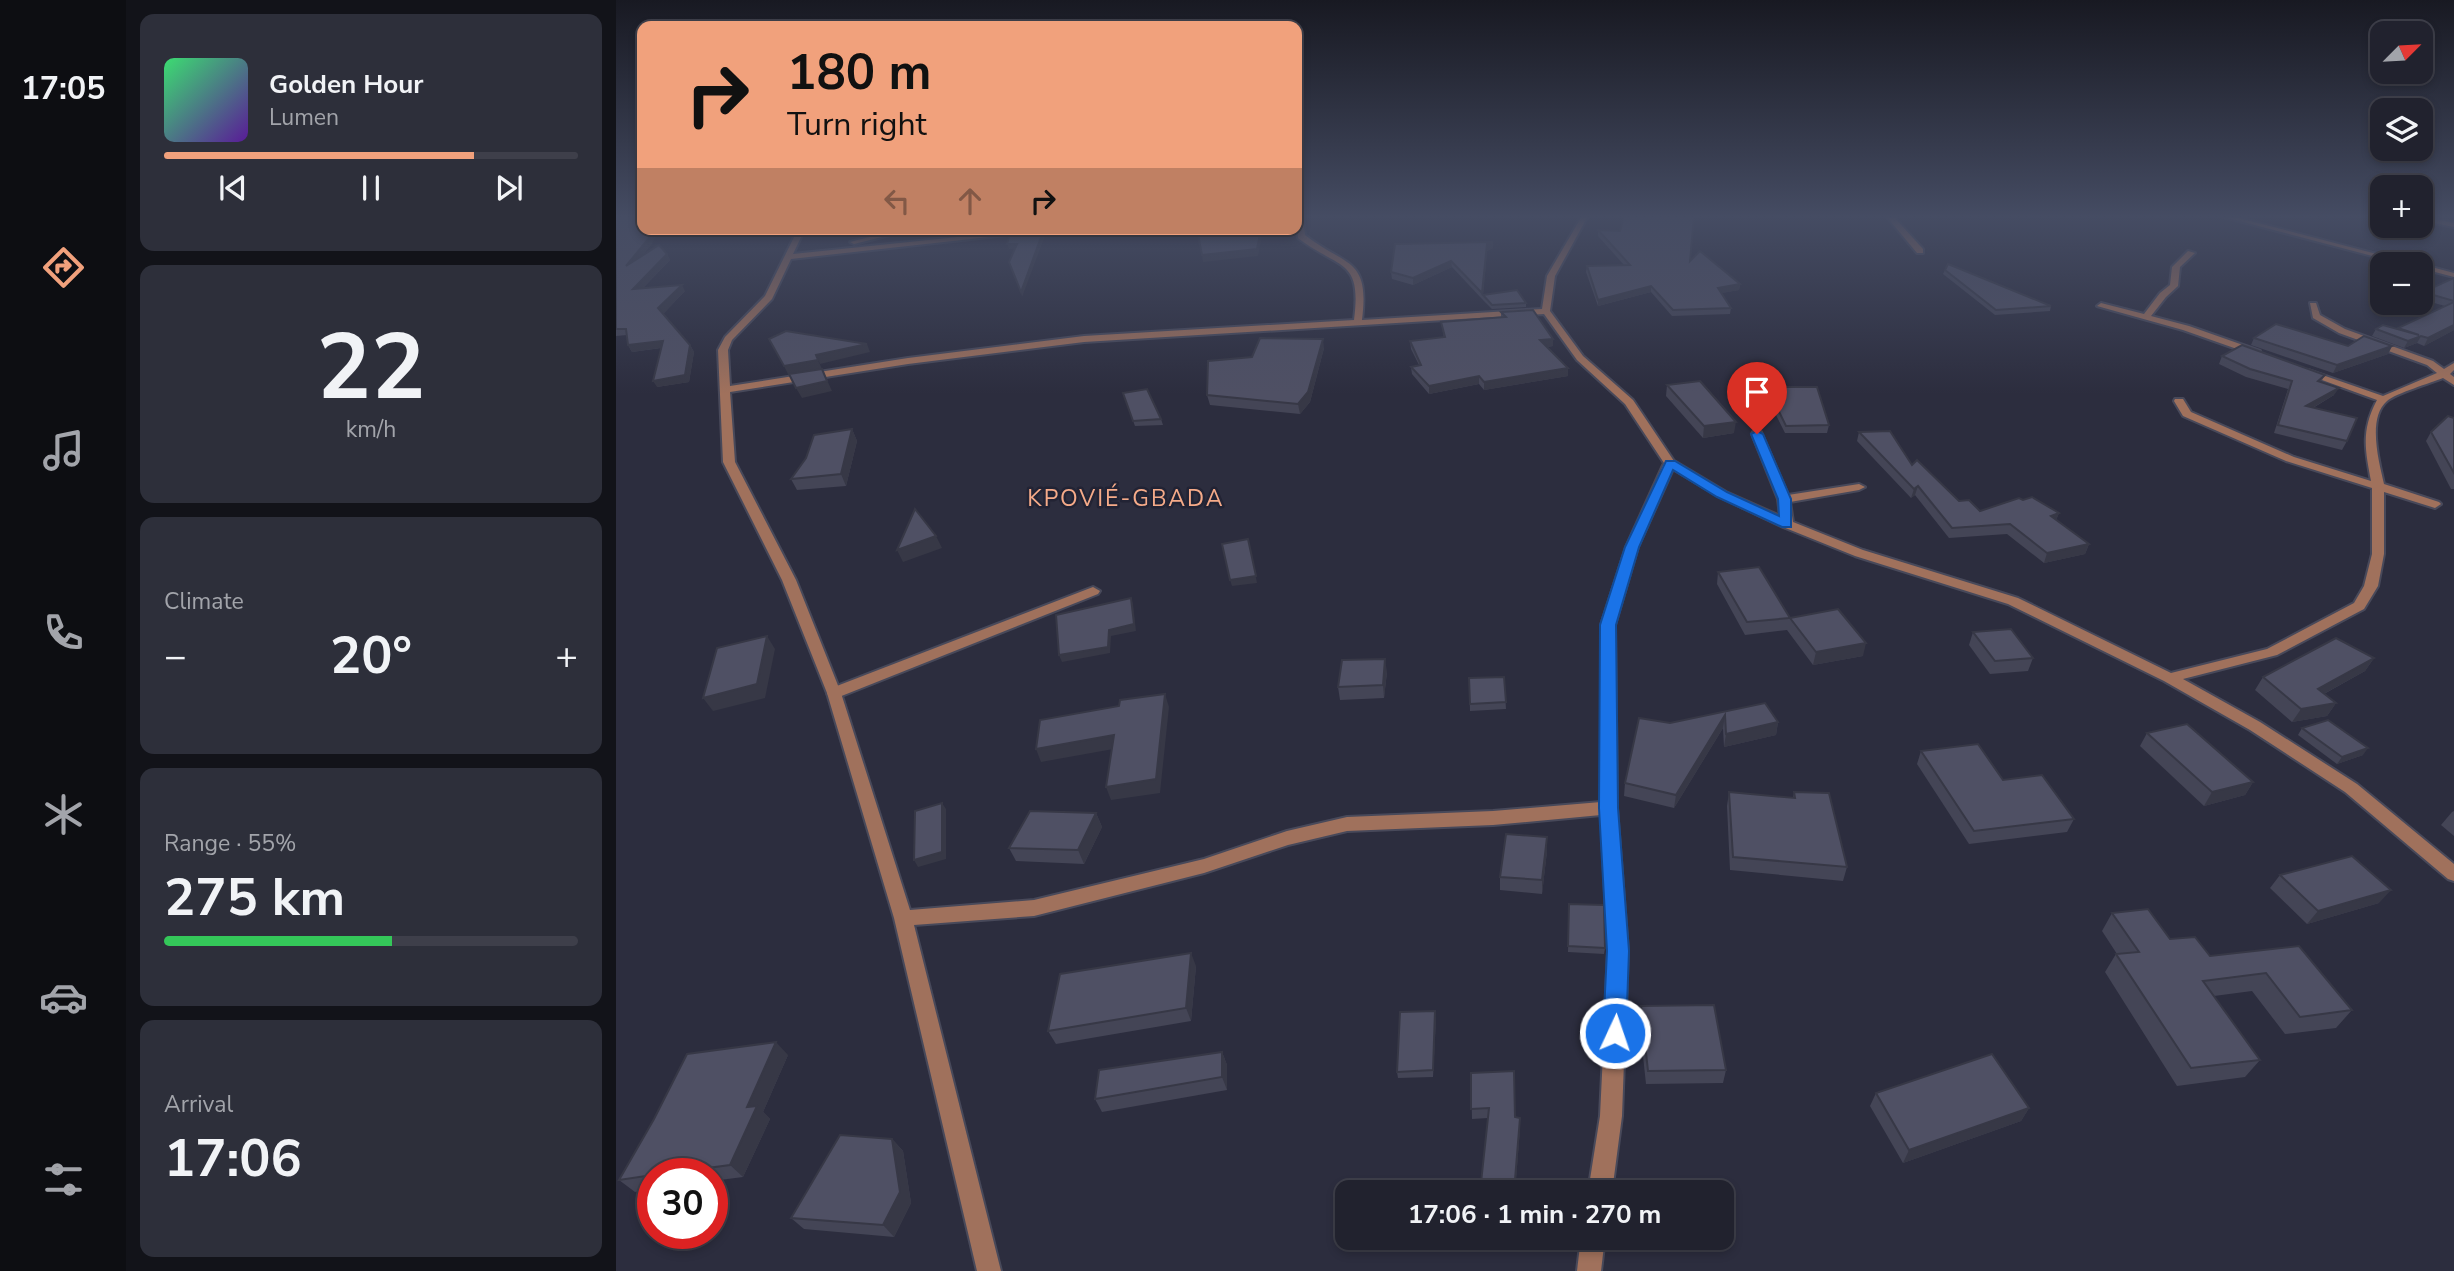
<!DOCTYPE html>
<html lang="en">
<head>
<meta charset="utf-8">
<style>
  :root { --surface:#21222e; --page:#2d2f3a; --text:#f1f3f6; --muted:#a2a4aa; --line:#3e3f4a; --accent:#f1a17c }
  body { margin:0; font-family:"Nunito Sans",sans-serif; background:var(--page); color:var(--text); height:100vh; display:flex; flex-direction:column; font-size:26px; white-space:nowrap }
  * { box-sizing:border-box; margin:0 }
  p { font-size:23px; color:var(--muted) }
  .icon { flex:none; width:38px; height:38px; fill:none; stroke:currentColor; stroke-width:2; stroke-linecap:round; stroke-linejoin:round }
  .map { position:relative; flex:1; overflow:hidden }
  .side { display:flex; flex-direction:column; gap:14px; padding:14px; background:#121319; width:490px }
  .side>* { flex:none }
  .top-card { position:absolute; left:21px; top:21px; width:665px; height:214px; border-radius:14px; box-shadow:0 4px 10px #0003,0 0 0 2px var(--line); background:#f1a17c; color:#111; overflow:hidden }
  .needle { width:46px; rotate:66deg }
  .controls { position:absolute; left:1754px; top:21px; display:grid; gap:14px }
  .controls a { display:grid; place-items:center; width:63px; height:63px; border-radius:14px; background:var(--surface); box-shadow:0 4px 10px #0003,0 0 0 2px var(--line); font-size:35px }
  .speed { position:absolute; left:21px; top:1158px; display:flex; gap:14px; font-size:35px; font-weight:700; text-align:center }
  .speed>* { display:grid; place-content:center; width:91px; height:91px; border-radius:50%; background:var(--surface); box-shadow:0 4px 10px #0003,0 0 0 2px var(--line); line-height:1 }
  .speed .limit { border:10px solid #d22; background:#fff; color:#111 }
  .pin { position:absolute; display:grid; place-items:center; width:60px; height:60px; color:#fff; margin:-72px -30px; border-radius:50% 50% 50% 0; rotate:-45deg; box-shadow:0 0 7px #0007 }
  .pin .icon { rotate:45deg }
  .me { position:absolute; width:77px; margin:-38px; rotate:3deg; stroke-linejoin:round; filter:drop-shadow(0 0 5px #0008) }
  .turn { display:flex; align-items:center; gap:24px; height:147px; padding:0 35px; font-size:32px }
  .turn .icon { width:91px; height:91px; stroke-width:2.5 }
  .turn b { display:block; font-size:49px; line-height:60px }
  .lanes { display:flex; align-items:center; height:66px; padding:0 35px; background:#0003; justify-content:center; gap:35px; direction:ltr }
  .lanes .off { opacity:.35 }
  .big { font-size:52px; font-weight:700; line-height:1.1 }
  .side .tile { flex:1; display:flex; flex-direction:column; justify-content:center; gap:10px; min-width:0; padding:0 24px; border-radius:14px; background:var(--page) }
  .side .dial { align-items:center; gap:0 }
  .dial b { font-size:91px; line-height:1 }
  .song { display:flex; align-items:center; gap:21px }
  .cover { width:84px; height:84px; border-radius:10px; background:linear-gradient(135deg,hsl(140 70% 55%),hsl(270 70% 35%)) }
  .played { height:7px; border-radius:4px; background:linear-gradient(90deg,var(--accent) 75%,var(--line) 75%) }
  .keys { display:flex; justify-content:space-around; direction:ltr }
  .heat { display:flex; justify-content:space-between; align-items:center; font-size:38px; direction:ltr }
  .charge { height:10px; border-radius:5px; background:linear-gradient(90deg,#34c759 55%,var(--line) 0) }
  .trip { position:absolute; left:719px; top:1180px; width:399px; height:70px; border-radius:14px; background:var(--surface); box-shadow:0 4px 10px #0003,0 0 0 2px var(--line); font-weight:700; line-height:70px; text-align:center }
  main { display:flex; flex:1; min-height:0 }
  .dock { display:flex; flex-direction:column; width:126px; justify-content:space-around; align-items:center; background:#0d0e12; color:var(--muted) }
  .dock .icon { width:49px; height:49px }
  .dock .active { color:var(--accent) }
  .dock b { font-size:32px; color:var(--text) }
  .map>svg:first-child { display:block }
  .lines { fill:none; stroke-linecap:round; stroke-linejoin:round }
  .service-casing { stroke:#48495a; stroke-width:4 }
  .minor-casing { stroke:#48495a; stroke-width:4 }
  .service { fill:#a0715c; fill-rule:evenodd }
  .minor { fill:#a0715c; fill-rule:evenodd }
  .wall { fill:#444556 }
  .shaded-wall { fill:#373846 }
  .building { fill:#4f5064; stroke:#373846; stroke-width:2 }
  .route { fill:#1a73e8; stroke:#114b97; stroke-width:2 }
  .labels { text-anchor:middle; stroke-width:5; stroke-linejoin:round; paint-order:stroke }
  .quarter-label { font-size:23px; letter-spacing:2px; fill:#f6ab89; stroke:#222334 }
</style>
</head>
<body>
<main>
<nav class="dock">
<b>17:05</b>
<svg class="icon active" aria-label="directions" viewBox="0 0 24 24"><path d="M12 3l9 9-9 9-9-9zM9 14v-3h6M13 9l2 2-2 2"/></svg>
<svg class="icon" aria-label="music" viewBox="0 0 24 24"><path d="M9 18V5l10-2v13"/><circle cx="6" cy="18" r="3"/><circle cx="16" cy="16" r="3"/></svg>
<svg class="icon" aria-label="phone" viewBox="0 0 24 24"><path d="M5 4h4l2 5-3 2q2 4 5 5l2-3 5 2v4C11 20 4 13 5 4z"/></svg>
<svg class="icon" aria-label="climate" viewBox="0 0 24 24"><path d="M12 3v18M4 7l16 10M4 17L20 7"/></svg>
<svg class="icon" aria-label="car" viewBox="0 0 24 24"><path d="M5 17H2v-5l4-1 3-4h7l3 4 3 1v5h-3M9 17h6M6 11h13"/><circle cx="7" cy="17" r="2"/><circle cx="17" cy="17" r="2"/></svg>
<svg class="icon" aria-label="filters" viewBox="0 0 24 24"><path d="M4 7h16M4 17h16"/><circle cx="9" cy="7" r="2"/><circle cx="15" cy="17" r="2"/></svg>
</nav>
<section class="side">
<div class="tile">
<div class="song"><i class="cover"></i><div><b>Golden Hour</b><p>Lumen</p></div></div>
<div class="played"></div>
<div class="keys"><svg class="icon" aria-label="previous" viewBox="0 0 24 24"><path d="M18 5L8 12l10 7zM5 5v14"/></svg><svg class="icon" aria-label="pause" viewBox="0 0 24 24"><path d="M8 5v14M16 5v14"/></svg><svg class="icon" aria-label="next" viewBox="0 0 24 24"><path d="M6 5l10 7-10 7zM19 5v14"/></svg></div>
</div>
<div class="tile dial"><b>22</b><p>km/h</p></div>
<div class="tile"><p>Climate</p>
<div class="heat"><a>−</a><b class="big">20°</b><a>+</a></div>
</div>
<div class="tile"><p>Range · 55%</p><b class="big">275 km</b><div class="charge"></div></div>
<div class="tile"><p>Arrival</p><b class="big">17:06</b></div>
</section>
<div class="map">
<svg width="1838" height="1271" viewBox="0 0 1838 1271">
  <rect width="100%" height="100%" fill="#2c2d3e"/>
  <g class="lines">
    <g class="service-casing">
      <polygon id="service" points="477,587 484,591 482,594 223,697 213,697 211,693 213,689"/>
    </g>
    <g class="minor-casing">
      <g id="minor">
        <path d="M681 216H687L689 235C730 267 754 257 746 320L926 309 931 276 966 216H972L939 276 934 311 967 356 1017 400 1058 461 1110 492 1164 516 1162 499 1136 434 1137 432H1145L1172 495 1243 484 1249 487 1243 490 1174 502 1177 522 1247 550 1402 598 1555 673 1651 649 1738 603 1748 586 1756 554V488L1670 461 1567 416 1558 401 1559 399H1567L1575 412 1678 457 1755 481C1749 449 1745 430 1761 400L1684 372 1692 370 1767 396 1821 373 1811 365 1723 333 1697 318 1694 303H1700L1704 315 1729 329 1817 361 1828 369 1838 363V370L1834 374 1838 377V385L1827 378C1815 383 1780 393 1771 401 1751 418 1763 462 1768 484L1823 502 1825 504 1819 508 1768 492V554L1762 586 1748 609 1661 655 1567 679 1644 722 1741 784 1838 864V881L1832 879 1729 792 1634 730 1548 681 1392 604 1239 556 1167 527 1102 496 1057 469 1022 547 999 625 1001 808 1012 951 1006 1116 996 1192H972L984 1116 992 951 985 815 877 825 731 831 672 845 588 873 418 916 298 925 385 1271H361L278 918 211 693 166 580 107 462 102 350 109 337 149 296 182 229H189L177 254 418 229H444L175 259 156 299 116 340 112 350 114 386 292 358 468 336 738 320C746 258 724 270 682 238ZM928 314 961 360 1009 404 1048 463 1010 547 985 625V802L877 811 731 817 671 831 588 859 418 900 294 910 225 693 180 580 119 462 114 392 292 364 468 342Z"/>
        <polygon points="1270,216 1277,216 1307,249 1307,253 1301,253"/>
        <polygon points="1604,216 1615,216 1799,264 1787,264"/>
        <polygon points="1804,216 1838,223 1838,227 1804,220"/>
        <polygon points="285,229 298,229 238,244 234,242"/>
        <polygon points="1572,251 1579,253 1564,267 1562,286 1550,297 1535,316 1573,326 1644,351 1644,355 1638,355 1567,330 1481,306 1485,303 1528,314 1544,293 1554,285 1556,267"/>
        <polygon points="1802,264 1804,264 1838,273 1838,277 1804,268 1804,264"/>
        <polygon points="965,1237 989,1237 985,1271 961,1271"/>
      </g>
    </g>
    <use href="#service" class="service"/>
    <use href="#minor" class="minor"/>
  </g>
  <g class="wall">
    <polygon points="0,216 26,229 44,229 36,243 26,256 51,254 54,260 27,288 69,291 47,314 74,345 78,352 73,382 41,387 45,348 16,352 12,345 11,335 0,336"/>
    <polygon points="982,230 1074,261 1124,284 1123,290 1105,293 1115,308 1114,314 1056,316 1035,292 982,306 970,272 971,266 1008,265 982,236"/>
    <polygon points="877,248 871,251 867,295 910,303 910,307 876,309 867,300 867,297 867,300 836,267 797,285 776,279 775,272"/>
    <polygon points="1329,270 1435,306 1434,311 1379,315 1327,274"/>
    <polygon points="1838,278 1838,330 1808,346 1801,343 1788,348 1756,336 1760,329 1781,329 1829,306 1804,299 1804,297 1807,292"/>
    <polygon points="885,312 937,339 937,346 931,347 952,376 868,390 863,384 813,394 796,374 795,367 803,365 795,349 794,341 828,338 825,322 885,317"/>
    <polygon points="1638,338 1732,346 1776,346 1772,354 1717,373 1635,345"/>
    <polygon points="708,348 694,402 684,414 594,405 591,395 636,357"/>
    <polygon points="1606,356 1709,375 1705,382 1718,395 1697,408 1731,441 1726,450 1658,433 1672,389 1630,377 1603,364"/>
    <polygon points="1051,385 1118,433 1087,438 1050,396"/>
    <polygon points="1151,387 1213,425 1211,433 1169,433 1150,395"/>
    <polygon points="507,393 545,419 547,425 519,426"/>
    <polygon points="1838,418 1838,489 1835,489 1810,441 1815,432"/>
    <polygon points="236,429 241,441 230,486 181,490 175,479"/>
    <polygon points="1243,432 1296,465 1343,501 1364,511 1407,500 1443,513 1440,520 1473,544 1469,554 1428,563 1391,534 1333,538 1299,495 1295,498 1241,441"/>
    <polygon points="1102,572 1174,618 1247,656 1197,665 1171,630 1129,635 1101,584"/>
    <polygon points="1357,632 1417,658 1412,671 1374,674 1353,645"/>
    <polygon points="1758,658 1749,671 1708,694 1720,703 1711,716 1676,722 1639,690 1647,677"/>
    <polygon points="771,672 768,698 724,700 722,687"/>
    <polygon points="888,677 890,709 854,711 853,678"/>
    <polygon points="1149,703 1162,722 1160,735 1108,747 1107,728 1058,808 1008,796 1009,783 1054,723"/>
    <polygon points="1686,728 1747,755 1721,764 1682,735"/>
    <polygon points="1531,733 1637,782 1629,795 1588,806 1524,746"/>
    <polygon points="1305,751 1387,780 1458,819 1451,832 1353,844 1301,764"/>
    <polygon points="1113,792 1177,798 1178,792 1231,867 1227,881 1114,870 1111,806"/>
    <polygon points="1838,811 1838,836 1825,825 1836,812"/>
    <polygon points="480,813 486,827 468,864 400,861 393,848"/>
    <polygon points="931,837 931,851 926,894 884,890 884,877"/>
    <polygon points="1664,875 1763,903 1691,924 1654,888"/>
    <polygon points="953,904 989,948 988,954 952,952"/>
    <polygon points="1496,913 1554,939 1594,956 1683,946 1736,1010 1720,1028 1669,1034 1636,991 1598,996 1644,1060 1629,1077 1561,1086 1489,972 1500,954 1501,954 1486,931"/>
    <polygon points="580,966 575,1021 440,1044 432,1031"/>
    <polygon points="1025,1006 1110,1070 1107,1083 1030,1084 1023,1019"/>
    <polygon points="820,1018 817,1077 782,1078 781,1072"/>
    <polygon points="606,1052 611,1065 611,1090 486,1112 479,1099"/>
    <polygon points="172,1055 147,1112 154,1119 127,1177 96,1181 96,1174 37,1174 37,1189 19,1192 3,1180"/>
    <polygon points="855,1073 899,1117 904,1128 899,1192 864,1192 872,1118 856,1119"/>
    <polygon points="1260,1093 1413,1108 1405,1121 1287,1163 1254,1106"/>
    <polygon points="276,1139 287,1151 295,1203 278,1237 188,1229 175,1218"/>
  </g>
  <g class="shaded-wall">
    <polygon points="38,229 44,229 36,243 14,272 10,266"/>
    <polygon points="429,229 430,233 406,297 405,292"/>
    <polygon points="645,229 647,229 642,256 587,262 586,255"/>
    <polygon points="877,242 877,248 871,251 867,300 871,244"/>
    <polygon points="391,244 401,244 402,248 393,249"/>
    <polygon points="51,254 54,260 20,295 17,289"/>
    <polygon points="835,261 836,267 797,285 797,278"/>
    <polygon points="1124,284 1123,290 1101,294 1102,288"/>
    <polygon points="66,285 69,291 46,315 42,308"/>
    <polygon points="1035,286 1035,292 982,306 982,300"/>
    <polygon points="1838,325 1838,330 1808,346 1812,338"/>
    <polygon points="1805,336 1801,343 1788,348 1792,341"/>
    <polygon points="707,339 708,348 694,402 684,414 682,404"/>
    <polygon points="937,339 937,346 924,348 924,340"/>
    <polygon points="47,341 51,347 16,352 12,345"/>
    <polygon points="251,344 254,352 204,364 200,355"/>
    <polygon points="74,345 78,352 73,382 41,387 37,381"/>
    <polygon points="1776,346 1772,354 1717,373 1721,365"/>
    <polygon points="202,360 206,369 172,374 168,366"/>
    <polygon points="952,368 952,376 868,390 868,382"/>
    <polygon points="206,369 216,391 186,398 180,388"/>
    <polygon points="863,376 863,384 813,394 813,386"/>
    <polygon points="1723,388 1718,395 1686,414 1690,406"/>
    <polygon points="1120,422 1118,433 1087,438 1088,426"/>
    <polygon points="236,429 241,441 230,486 225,474"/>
    <polygon points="1302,486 1299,495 1295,498 1298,489"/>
    <polygon points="1443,513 1439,523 1435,516"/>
    <polygon points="320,536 326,548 287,562 281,550"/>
    <polygon points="1473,544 1469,554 1428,563 1431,553"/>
    <polygon points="634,545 641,583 616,586 614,580"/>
    <polygon points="515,598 517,604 520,631 495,636 494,653 446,662 443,655 493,630"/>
    <polygon points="151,636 159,649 149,698 97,711 87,698"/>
    <polygon points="1250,643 1247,656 1197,665 1200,652"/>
    <polygon points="1758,658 1749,671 1693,702 1702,689"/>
    <polygon points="769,659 771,672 768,698 767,685"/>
    <polygon points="549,694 553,707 544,793 495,800 490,787"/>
    <polygon points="1720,703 1711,716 1676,722 1685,709"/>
    <polygon points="1109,715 1107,728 1058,808 1060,795"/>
    <polygon points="1162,722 1160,735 1108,747 1110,734"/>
    <polygon points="498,735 503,748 425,762 420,749"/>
    <polygon points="1752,748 1747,755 1721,764 1726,757"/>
    <polygon points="1637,782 1629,795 1588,806 1596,792"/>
    <polygon points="326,803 330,809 330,859 302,867 298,860"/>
    <polygon points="480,813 486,827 468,864 462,850"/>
    <polygon points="931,837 931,851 926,894 926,880"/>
    <polygon points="1775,890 1763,903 1691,924 1702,911"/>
    <polygon points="575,953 580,966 575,1021 570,1008"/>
    <polygon points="819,1011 820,1018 817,1077 817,1070"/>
    <polygon points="160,1042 172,1055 147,1112 154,1119 127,1177 114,1165 131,1107"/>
    <polygon points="606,1052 611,1065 611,1090 606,1077"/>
    <polygon points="1413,1108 1405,1121 1287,1163 1293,1150"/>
    <polygon points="904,1118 904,1128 899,1192 898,1192"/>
    <polygon points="276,1139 287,1151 295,1203 278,1237 267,1225"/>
  </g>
  <g class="building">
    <polygon points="0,216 26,216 26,229 38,229 33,238 10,266 43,245 51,254 17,289 66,285 42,308 74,345 69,375 37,381 47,341 12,345 10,329 0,329"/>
    <polygon points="1008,216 1078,216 1074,261 1084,251 1124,284 1102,288 1115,308 1057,310 1035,286 982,300 971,266 1014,265 982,230 1004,231"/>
    <polygon points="428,229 405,292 393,262 401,244 391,244 394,233"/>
    <polygon points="581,229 645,229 641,249 586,255"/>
    <polygon points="877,242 871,244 866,293 835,261 797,278 775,272 779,244"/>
    <polygon points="1332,264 1435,306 1380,310 1329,270"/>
    <polygon points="1838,278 1838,301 1807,292"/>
    <polygon points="901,290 910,303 876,305 867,295"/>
    <polygon points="1838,302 1838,325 1812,338 1805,336 1792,341 1760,329 1767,325 1803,335 1782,328"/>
    <polygon points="917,310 937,339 924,340 952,368 868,382 863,376 813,386 795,367 805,365 794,341 829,337 825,322 890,317 885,312"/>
    <polygon points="1660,324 1732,346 1748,336 1776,346 1721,365 1638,338"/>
    <polygon points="170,331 251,344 200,355 202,360 168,366 153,339"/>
    <polygon points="644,338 707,339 692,392 682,404 591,395 592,361 636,357"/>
    <polygon points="1626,345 1709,375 1702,381 1723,388 1690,406 1741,418 1731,441 1662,425 1676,381 1634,369 1606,356"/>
    <polygon points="206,369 211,381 180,388 173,374"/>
    <polygon points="1084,381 1120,422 1088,426 1051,385"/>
    <polygon points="1151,387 1201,387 1213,425 1170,426"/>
    <polygon points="531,389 545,419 517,421 507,393"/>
    <polygon points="1832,416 1838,418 1838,473 1815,432"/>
    <polygon points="236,429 225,474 175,479 190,458 198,435"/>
    <polygon points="1274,431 1296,465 1301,460 1343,501 1353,500 1364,511 1403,498 1407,500 1416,497 1443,513 1435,516 1473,544 1431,553 1394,524 1336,528 1302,486 1298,489 1243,432"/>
    <polygon points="299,509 320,536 281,550"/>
    <polygon points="632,539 640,576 614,580 606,544"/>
    <polygon points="1143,567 1174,618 1131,622 1102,572"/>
    <polygon points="515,598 518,624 493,630 492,647 443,655 440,615"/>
    <polygon points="1222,609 1250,643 1200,652 1174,618"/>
    <polygon points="1395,629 1417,658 1379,661 1357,632"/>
    <polygon points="151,636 141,684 87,698 101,648"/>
    <polygon points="1720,638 1758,658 1702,689 1720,703 1685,709 1647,677"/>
    <polygon points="769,659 767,685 722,687 726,660"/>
    <polygon points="888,677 890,702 854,704 853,678"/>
    <polygon points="549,694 540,779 490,787 498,735 420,749 424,720 503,706 504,700"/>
    <polygon points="1149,703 1162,722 1110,734 1109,715 1060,795 1009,783 1023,718 1054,723"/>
    <polygon points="1712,720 1752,748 1726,757 1686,728"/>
    <polygon points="1571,724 1637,782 1596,792 1531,733"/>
    <polygon points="1362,744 1387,780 1426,775 1458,819 1358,831 1305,751"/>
    <polygon points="1113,792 1179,798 1178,792 1213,793 1231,867 1117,857"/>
    <polygon points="326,803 326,852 298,860 299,811"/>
    <polygon points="414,811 480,813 462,850 393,848"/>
    <polygon points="890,834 931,837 926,880 884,877"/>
    <polygon points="1736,856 1775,890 1702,911 1664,875"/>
    <polygon points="953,904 988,905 989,948 952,946"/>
    <polygon points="1532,909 1554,939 1579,937 1594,956 1683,946 1736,1010 1684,1017 1650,973 1587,981 1644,1060 1575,1068 1500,954 1523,952 1496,913"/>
    <polygon points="575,953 570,1008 432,1031 444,974"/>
    <polygon points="1098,1005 1110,1070 1032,1071 1025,1006"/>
    <polygon points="819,1011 817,1070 781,1072 784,1012"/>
    <polygon points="160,1042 131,1107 141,1106 114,1165 46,1174 37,1174 37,1175 3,1180 38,1119 71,1054"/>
    <polygon points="606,1052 606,1077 479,1099 483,1070"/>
    <polygon points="1376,1054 1413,1108 1293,1150 1260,1093"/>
    <polygon points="898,1071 899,1117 904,1118 898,1192 864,1192 873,1108 855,1109 855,1073"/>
    <polygon points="224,1135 276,1139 284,1192 267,1225 175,1218"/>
  </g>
  <linearGradient id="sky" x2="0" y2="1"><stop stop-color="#181922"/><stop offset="0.55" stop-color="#454c63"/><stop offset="1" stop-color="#454c63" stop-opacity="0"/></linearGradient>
  <rect width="1838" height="394" fill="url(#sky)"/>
  <polygon class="route" points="1141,431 1147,434 1175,499 1175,527 1166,527 1101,497 1057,470 1023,547 1000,625 1002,808 1013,951 1010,1033 1007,1041 999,1044 990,1041 987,1033 991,951 983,808 984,625 1009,547 1050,461 1059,461 1111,492 1163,516 1162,499 1135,434"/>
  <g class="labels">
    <g class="quarter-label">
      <text x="510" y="506">KPOVIÉ-GBADA</text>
    </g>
  </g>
</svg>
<div class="controls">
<a><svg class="needle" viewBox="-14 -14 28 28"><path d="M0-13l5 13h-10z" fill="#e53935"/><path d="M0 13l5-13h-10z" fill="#a2a4aa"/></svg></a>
<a><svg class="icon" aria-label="layers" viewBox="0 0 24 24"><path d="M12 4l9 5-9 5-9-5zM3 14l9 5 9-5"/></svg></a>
<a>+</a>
<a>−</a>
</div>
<div class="speed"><div class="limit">30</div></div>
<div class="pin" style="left:1141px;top:434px;background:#d93025"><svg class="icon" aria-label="arrive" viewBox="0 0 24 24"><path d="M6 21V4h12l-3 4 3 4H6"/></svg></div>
<svg class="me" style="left:999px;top:1033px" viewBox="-20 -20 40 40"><circle r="17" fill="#1a73e8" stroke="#fff" stroke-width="3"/><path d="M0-11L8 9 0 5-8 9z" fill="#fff"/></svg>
<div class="trip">17:06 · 1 min · 270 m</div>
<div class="top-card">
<div class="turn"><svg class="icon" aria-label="right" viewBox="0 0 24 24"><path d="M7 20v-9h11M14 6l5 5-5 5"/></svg><div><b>180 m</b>Turn right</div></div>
<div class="lanes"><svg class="icon off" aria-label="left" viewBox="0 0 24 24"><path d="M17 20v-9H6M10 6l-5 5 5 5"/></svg><svg class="icon off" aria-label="ahead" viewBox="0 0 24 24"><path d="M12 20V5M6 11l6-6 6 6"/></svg><svg class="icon" aria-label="right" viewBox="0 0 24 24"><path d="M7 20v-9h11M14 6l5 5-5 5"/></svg></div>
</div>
</div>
</main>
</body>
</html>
